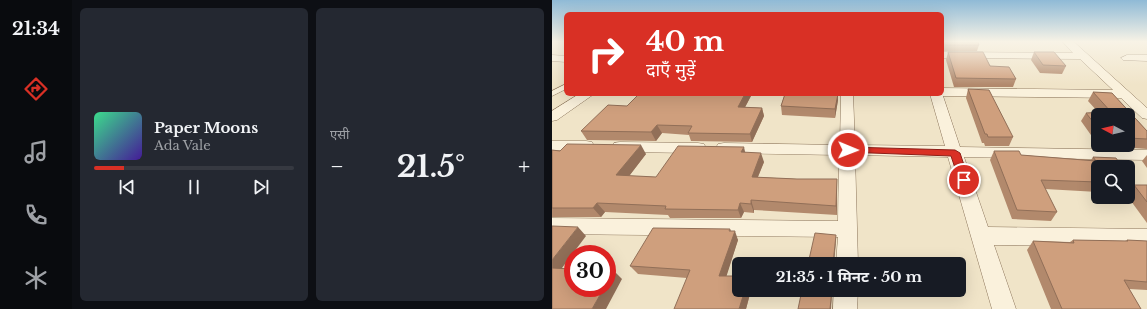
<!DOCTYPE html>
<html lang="hi">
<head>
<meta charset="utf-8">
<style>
  :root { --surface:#171b24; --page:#242831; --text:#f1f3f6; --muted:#9ea1a6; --line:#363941; --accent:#d93025 }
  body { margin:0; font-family:"Libre Baskerville","Noto Sans Devanagari",serif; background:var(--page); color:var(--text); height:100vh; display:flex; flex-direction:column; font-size:15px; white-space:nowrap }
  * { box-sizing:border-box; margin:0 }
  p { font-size:13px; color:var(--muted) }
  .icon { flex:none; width:22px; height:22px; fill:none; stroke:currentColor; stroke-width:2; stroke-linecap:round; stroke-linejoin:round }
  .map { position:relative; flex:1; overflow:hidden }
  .sheet { display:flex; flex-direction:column; gap:8px; padding:8px; background:#0d0f14; width:480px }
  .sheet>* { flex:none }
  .top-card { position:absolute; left:12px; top:12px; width:380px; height:84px; border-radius:6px; box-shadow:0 4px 16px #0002; background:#d93025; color:#fff; overflow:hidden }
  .needle { width:26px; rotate:277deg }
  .buttons { position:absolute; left:539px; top:108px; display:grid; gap:8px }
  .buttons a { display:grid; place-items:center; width:44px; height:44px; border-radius:6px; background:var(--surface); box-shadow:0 4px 16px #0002; font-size:20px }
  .speed { position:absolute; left:12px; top:245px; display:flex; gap:8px; font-size:20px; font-weight:700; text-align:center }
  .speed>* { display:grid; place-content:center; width:52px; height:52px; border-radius:50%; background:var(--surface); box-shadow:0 4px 16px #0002; line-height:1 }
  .speed .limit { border:6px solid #d22; background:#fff; color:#111 }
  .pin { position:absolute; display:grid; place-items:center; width:34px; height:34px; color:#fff; margin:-17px; border:2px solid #fff; border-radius:50%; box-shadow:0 1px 4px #0007 }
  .me { position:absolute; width:44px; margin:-22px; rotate:91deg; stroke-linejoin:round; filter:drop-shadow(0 0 3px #0008) }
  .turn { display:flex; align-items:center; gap:14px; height:84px; padding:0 16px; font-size:18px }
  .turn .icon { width:52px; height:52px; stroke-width:2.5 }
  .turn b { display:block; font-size:28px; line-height:34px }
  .big { font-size:30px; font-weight:700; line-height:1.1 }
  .sheet .tile { flex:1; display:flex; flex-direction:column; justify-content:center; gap:6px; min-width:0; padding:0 14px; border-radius:6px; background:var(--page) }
  .song { display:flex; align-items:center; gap:12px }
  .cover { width:48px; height:48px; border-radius:6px; background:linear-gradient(135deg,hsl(150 70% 55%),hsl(260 70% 35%)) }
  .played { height:4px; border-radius:2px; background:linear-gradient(90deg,var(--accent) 15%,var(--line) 15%) }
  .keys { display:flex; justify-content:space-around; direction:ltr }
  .heat { display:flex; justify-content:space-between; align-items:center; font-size:22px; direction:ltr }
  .sheet .tiles { flex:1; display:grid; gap:8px; grid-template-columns:repeat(2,1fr) }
  .trip { position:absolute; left:180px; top:257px; width:234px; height:40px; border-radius:6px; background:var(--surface); box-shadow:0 4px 16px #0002; font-weight:700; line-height:40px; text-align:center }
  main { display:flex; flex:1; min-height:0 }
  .tab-bar { display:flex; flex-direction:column; width:72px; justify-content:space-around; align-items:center; background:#090b0e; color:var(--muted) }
  .tab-bar .icon { width:28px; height:28px }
  .tab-bar .selected { color:var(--accent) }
  .tab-bar b { font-size:18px; color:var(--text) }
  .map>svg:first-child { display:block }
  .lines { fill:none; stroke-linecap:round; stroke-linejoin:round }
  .service-casing { stroke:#8d765c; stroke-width:1 }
  .minor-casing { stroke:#8d765c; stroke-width:1 }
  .service { fill:#faf1dc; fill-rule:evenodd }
  .minor { fill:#faf1dc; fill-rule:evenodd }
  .wall { fill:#b2896c }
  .shaded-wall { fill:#916f58 }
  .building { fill:#cf9f7d; stroke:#916f58 }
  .route { fill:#d93025; stroke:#8d1f18 }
</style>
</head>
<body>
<main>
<nav class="tab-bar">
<b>21:34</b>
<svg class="icon selected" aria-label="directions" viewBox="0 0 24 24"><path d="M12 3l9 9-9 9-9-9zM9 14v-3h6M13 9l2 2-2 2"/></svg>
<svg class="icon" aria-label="music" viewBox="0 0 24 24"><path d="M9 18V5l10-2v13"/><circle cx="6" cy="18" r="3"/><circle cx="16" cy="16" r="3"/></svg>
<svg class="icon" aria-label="phone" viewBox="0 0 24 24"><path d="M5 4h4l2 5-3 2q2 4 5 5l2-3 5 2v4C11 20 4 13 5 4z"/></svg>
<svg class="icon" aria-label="climate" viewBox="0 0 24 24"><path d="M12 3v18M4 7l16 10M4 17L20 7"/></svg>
</nav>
<section class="sheet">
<div class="tiles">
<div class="tile">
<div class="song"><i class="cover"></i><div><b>Paper Moons</b><p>Ada Vale</p></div></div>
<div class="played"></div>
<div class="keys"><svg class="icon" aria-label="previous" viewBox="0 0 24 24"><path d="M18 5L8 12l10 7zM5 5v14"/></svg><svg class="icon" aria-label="pause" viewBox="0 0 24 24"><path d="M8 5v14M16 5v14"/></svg><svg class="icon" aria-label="next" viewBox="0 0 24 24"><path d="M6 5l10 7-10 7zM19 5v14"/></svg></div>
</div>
<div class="tile"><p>एसी</p>
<div class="heat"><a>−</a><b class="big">21.5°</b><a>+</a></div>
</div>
</div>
</section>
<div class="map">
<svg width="595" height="309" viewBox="0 0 595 309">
  <rect width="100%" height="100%" fill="#f0e4c8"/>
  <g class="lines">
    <g class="service-casing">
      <polygon id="service" points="14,84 14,89 0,96 0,91"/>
    </g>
    <g class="minor-casing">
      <g id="minor">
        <polygon points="511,42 522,42 595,108 595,119 590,118 569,98 391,96 408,147 595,150 595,160 412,157 436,227 595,229 595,247 442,245 464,309 440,309 396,157 303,155 306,264 284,264 286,237 0,234 0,218 286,221 287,155 172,153 166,152 164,148 166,144 172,143 288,145 289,94 301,94 303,145 393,146 378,94 390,94 390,88 561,90 528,59 390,58 390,52 521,53"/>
        <polygon points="0,55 14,56 14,62 0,61"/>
        <polygon points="575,55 595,55 595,61 571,60 569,58"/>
        <polygon points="27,94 42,94 5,120 0,121 0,111"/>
        <polygon points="0,141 34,141 40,142 42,146 40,150 34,151 0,151"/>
        <polygon points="68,142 146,143 152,144 154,148 152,152 146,153 68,152 62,151 60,147 62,143"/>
        <polygon points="282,290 306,290 305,309 281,309"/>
      </g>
    </g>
    <use href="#service" class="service"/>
    <use href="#minor" class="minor"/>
  </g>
  <g class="wall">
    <polygon points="390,42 426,42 427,45 425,51 392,51 390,46"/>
    <polygon points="396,52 438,66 464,79 461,87 402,87 394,60"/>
    <polygon points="482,52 514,66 510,74 488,73 479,60"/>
    <polygon points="416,89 461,137 457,146 433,146 432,143 430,143 414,98"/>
    <polygon points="541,92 560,93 595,131 595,149 548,145 576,145 576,115 546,115 546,145 529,121 534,113 546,112 536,101"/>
    <polygon points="87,94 200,94 193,107 210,108 212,116 200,142 139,141 137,135 110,133 104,141 35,140 29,131 75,106"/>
    <polygon points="233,94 286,94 286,100 283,118 230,115 229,106"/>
    <polygon points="0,150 94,154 77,176 104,177 193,152 212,162 206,177 245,179 285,179 285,215 202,210 202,213 192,212 189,218 118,218 116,215 53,212 49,217 0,217"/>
    <polygon points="442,151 469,155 539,160 541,157 564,158 546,167 546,192 493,189 505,212 499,221 460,219 438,160"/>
    <polygon points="595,155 595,168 590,161"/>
    <polygon points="576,175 582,184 576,191"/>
    <polygon points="582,185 595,185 595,223 576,197 576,191"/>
    <polygon points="179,231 186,240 174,276 187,290 199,290 194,309 135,278 86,274 78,266"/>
    <polygon points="521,240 573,241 575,240 595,241 595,290 577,289 589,309 499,309 475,250 481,241 518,242"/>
  </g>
  <g class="shaded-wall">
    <polygon points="193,94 200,94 189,115 186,107"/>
    <polygon points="286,94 286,100 283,118 283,109"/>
    <polygon points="210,108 212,116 200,142 198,134"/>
    <polygon points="105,125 110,133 104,141 99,132"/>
    <polygon points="89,145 94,154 71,184 64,175"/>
    <polygon points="192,147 194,156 189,152"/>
    <polygon points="209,153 212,162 202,186 200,177"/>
    <polygon points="285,179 285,215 284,206"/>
    <polygon points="199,200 202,210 202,213 199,204"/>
    <polygon points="45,203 53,212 49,217 41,208"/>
    <polygon points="188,203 192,212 189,218 186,210"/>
    <polygon points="26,227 34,236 4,276 0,272 0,260"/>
    <polygon points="178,229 181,235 183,231 186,240 172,284 167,276"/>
    <polygon points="284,235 284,241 282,264 281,264"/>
    <polygon points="62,271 70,279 54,309 40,309 52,288 55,288 55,283"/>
    <polygon points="193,290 199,290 194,309 187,309"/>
    <polygon points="280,290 279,309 278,309"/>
  </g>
  <g class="building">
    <polygon points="392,42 426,42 427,45 393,45"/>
    <polygon points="396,52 431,52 438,66 457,67 464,79 404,78"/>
    <polygon points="482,52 502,52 514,66 491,65"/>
    <polygon points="416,89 437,90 461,137 436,137 435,134 433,134"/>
    <polygon points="541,92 560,93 595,131 595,139 576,138 576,115 546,115 546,128 534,113 559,112"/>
    <polygon points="87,94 193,94 186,107 210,108 198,134 136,133 140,126 105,125 99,132 29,131 56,105 75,106"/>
    <polygon points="233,94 286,94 283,109 229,106"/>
    <polygon points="15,144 89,145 64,175 104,177 126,146 192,147 189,152 209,153 200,177 245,179 285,179 284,206 199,200 199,204 188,203 186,210 113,209 114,206 45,203 41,208 0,208 0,150 8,151"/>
    <polygon points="442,151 467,151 469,155 544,161 541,157 564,158 570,167 546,167 546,182 489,180 505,212 465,210"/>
    <polygon points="576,175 582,184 576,184"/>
    <polygon points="582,185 595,185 595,202"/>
    <polygon points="0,226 26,227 0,260"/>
    <polygon points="101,228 178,229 177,231 183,231 167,276 187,276 187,290 193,290 187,309 122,309 138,270 78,266"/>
    <polygon points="263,233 284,235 281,264 256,264"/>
    <polygon points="521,240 576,241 575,240 595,241 595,282 572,280 589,309 510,309 481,241 522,243"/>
    <polygon points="0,268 21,269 21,288 52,288 40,309 0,309"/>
    <polygon points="55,271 62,271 55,283"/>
    <polygon points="250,290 280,290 278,309 246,309"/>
  </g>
  <linearGradient id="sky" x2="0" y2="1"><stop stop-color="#8fbad6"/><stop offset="0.49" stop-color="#f8f3e6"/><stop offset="1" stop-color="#f8f3e6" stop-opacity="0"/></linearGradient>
  <rect width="595" height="85" fill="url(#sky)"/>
  <polygon class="route" points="296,147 403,150 408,153 417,180 415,183 408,183 399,156 293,152 291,150"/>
</svg>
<div class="buttons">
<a><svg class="needle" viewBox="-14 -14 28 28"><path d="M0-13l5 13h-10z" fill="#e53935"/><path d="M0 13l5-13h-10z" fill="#9ea1a6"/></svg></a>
<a><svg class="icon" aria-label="search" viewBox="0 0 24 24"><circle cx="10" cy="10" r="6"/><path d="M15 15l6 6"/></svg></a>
</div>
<div class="speed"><div class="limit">30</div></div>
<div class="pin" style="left:412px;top:180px;background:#d93025"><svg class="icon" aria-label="arrive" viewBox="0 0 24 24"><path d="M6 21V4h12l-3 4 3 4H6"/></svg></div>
<svg class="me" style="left:296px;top:150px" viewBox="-20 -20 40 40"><circle r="17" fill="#d93025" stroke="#fff" stroke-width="3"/><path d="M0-11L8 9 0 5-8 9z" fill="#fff"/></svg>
<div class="trip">21:35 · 1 मिनट · 50 m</div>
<div class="top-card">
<div class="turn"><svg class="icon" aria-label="right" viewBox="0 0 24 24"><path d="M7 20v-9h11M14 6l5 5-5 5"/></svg><div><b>40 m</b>दाएँ मुड़ें</div></div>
</div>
</div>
</main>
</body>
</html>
